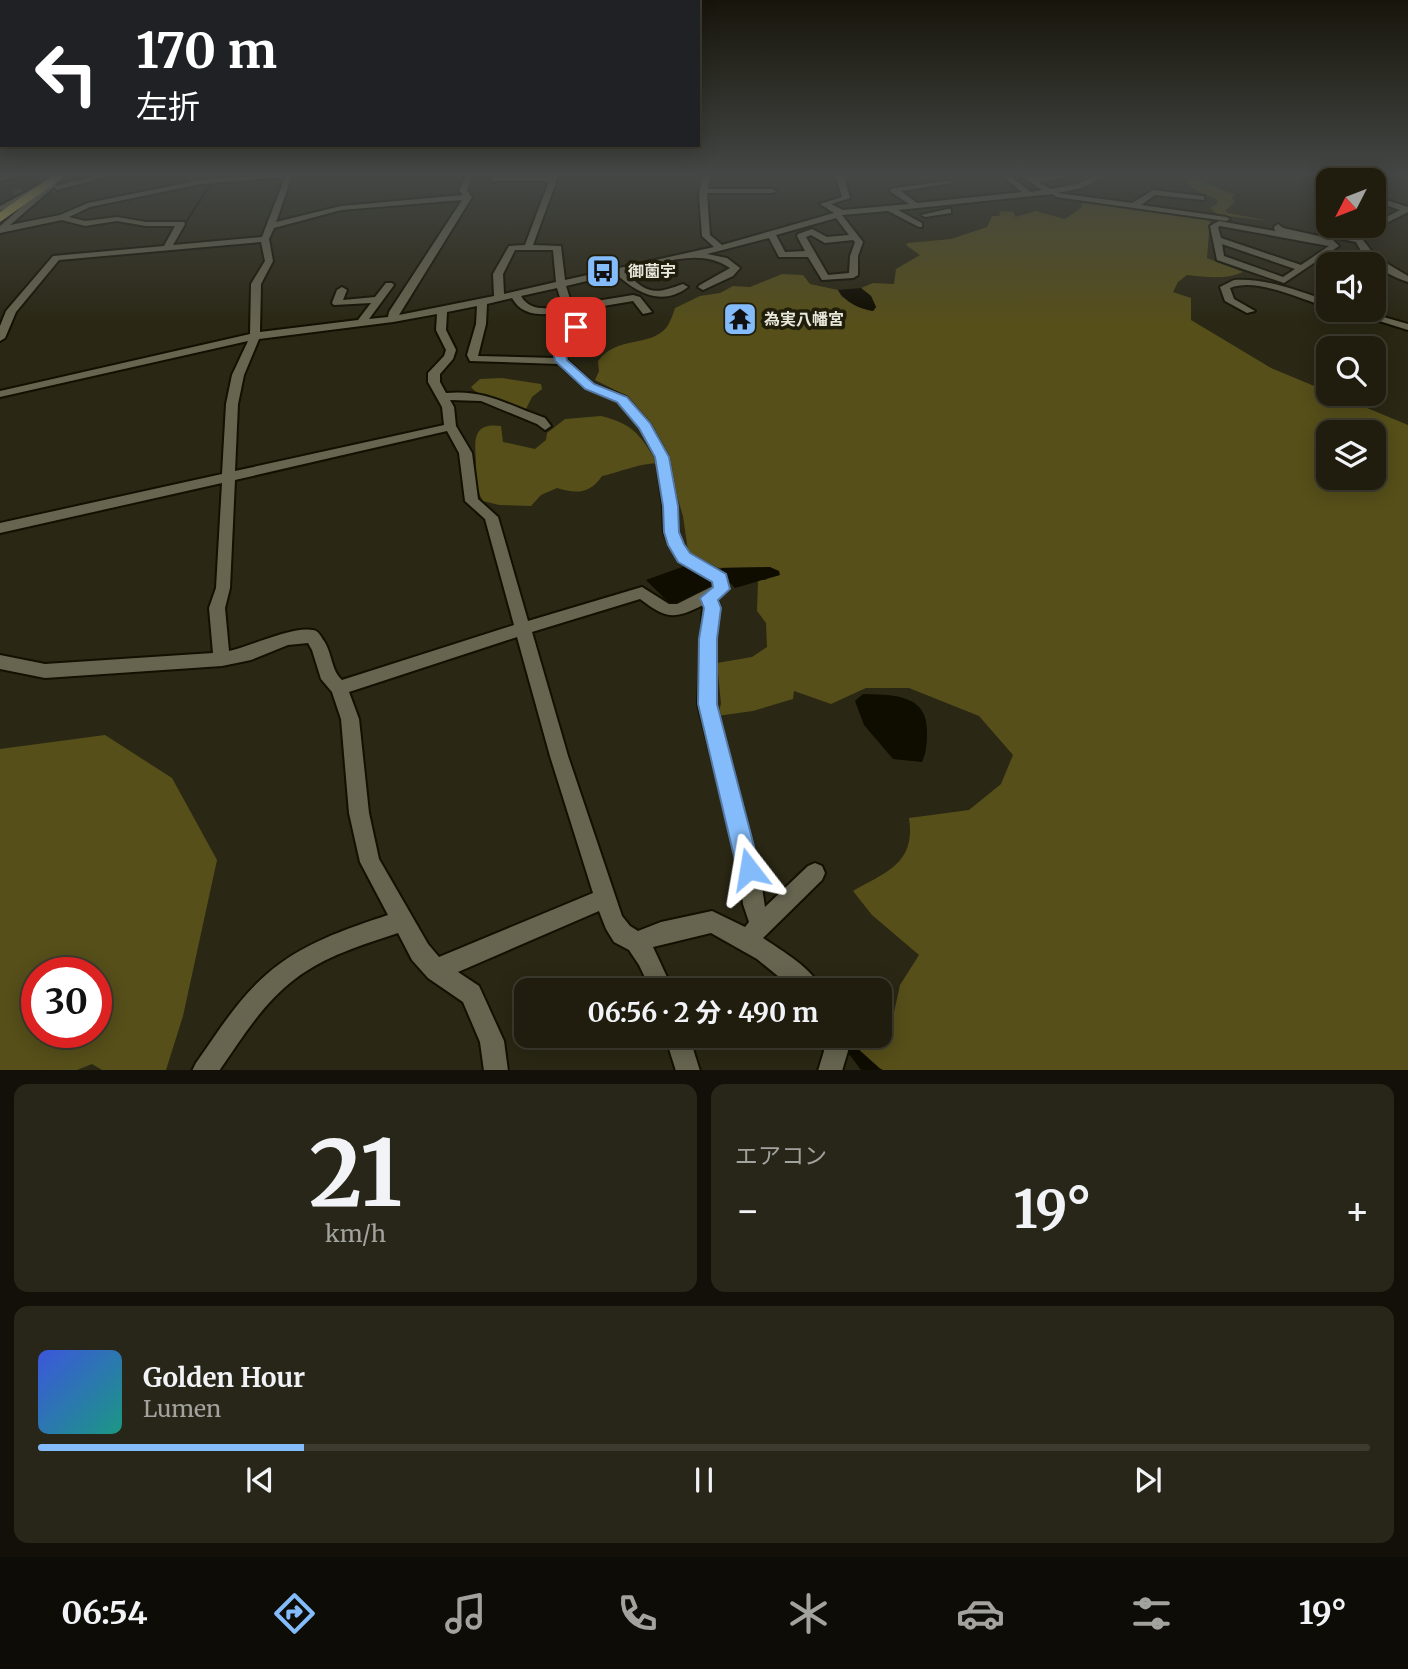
<!DOCTYPE html>
<html lang="ja">
<head>
<meta charset="utf-8">
<style>
  :root { --surface:#201d0f; --page:#282618; --text:#f1f3f6; --muted:#a2a29e; --line:#3d3b2f; --accent:#84bcfb }
  body { margin:0; font-family:Merriweather,"Noto Sans JP",serif; background:var(--page); color:var(--text); height:100vh; display:flex; flex-direction:column; font-size:26px; white-space:nowrap }
  * { box-sizing:border-box; margin:0 }
  p { font-size:23px; color:var(--muted) }
  .icon { flex:none; width:38px; height:38px; fill:none; stroke:currentColor; stroke-width:2; stroke-linecap:round; stroke-linejoin:round }
  .map { position:relative; height:1070px; overflow:hidden }
  .panel { display:flex; flex-direction:column; gap:14px; padding:14px; background:#121008; flex:1 }
  .panel>* { flex:none }
  .banner { position:absolute; left:0px; top:0px; width:700px; height:147px; box-shadow:0 4px 18px #0003,0 0 0 2px var(--line); background:#202124; color:#fff; overflow:hidden }
  .needle { width:46px; rotate:228deg }
  .controls { position:absolute; left:1316px; top:168px; display:grid; gap:14px }
  .controls a { display:grid; place-items:center; width:70px; height:70px; border-radius:14px; background:var(--surface); box-shadow:0 4px 18px #0003,0 0 0 2px var(--line); font-size:35px }
  .speed { position:absolute; left:21px; top:957px; display:flex; gap:14px; font-size:35px; font-weight:700; text-align:center }
  .speed>* { display:grid; place-content:center; width:91px; height:91px; border-radius:50%; background:var(--surface); box-shadow:0 4px 18px #0003,0 0 0 2px var(--line); line-height:1 }
  .speed .limit { border:10px solid #d22; background:#fff; color:#111 }
  .pin { position:absolute; display:grid; place-items:center; width:60px; height:60px; color:#fff; margin:-30px; border-radius:14px; box-shadow:0 4px 10px #0006 }
  .me { position:absolute; width:77px; margin:-38px; rotate:346deg; stroke-linejoin:round; filter:drop-shadow(0 0 5px #0008) }
  .turn { display:flex; align-items:center; gap:24px; height:147px; padding:0 21px; font-size:32px }
  .turn .icon { width:91px; height:91px; stroke-width:2.5 }
  .turn b { display:block; font-size:49px; line-height:60px }
  .big { font-size:52px; font-weight:700; line-height:1.1 }
  .panel .card { flex:1; display:flex; flex-direction:column; justify-content:center; gap:10px; min-width:0; padding:0 24px; border-radius:14px; background:var(--page) }
  .panel .dial { align-items:center; gap:0 }
  .dial b { font-size:91px; line-height:1 }
  .song { display:flex; align-items:center; gap:21px }
  .cover { width:84px; height:84px; border-radius:10px; background:linear-gradient(135deg,hsl(230 70% 55%),hsl(170 70% 35%)) }
  .played { height:7px; border-radius:4px; background:linear-gradient(90deg,var(--accent) 20%,var(--line) 20%) }
  .keys { display:flex; justify-content:space-around; direction:ltr }
  .heat { display:flex; justify-content:space-between; align-items:center; font-size:38px; direction:ltr }
  .panel .tiles { flex:1; display:grid; gap:14px; grid-template-columns:1fr 1fr }
  .card:last-child { grid-column:span 2 }
  .trip { position:absolute; left:514px; top:978px; width:378px; height:70px; border-radius:14px; background:var(--surface); box-shadow:0 4px 18px #0003,0 0 0 2px var(--line); font-weight:700; line-height:70px; text-align:center }
  .menu { display:flex; height:112px; justify-content:space-around; align-items:center; background:#0d0c06; color:var(--muted) }
  .menu .icon { width:49px; height:49px }
  .menu .selected { color:var(--accent) }
  .menu b { font-size:32px; color:var(--text) }
  .map>svg:first-child { display:block }
  .built { fill:#312d13 }
  .forest { fill:#564f1a; fill-rule:evenodd }
  .water { fill:#0f0c00 }
  .lines { fill:none; stroke-linecap:round; stroke-linejoin:round }
  .stream { stroke:#0f0c00; stroke-width:2 }
  .minor-tunnel { stroke:#464432; stroke-width:8; stroke-dasharray:8 4.5; stroke-linecap:butt }
  .minor-casing { stroke:#121001; stroke-width:4 }
  .highway-casing { stroke:#121001; stroke-width:3 }
  .minor { fill:#676550; fill-rule:evenodd }
  .highway { fill:#bdb35c; fill-rule:evenodd }
  .route { fill:#84bcfb; stroke:#567aa3; stroke-width:2 }
  .labels { text-anchor:middle; stroke-width:7; stroke-linejoin:round; paint-order:stroke }
  .far-poi-label { font-size:16px; font-weight:bold; fill:#e8e7db; stroke:#201e0b; text-anchor:start }
</style>
</head>
<body>
<div class="map">
<svg width="1408" height="1071" viewBox="0 0 1408 1071">
  <rect width="100%" height="100%" fill="#2a2714"/>
  <polygon class="built" points="1398,174 1408,174 1408,208 1374,196 1374,183"/>
  <g class="forest">
    <polygon points="1180,174 1197,174 1195,179 1235,195 1232,198 1235,202 1225,211 1228,213 1270,221 1218,215 1210,208 1218,203 1217,199 1196,190 1186,182 1186,178"/>
    <path d="M1083 201 1210 220 1207 258 1243 272C1225 280 1207 277 1187 275L1178 282 1173 292 1191 298V320L1271 368 1408 425V1070L883 1071 846 1038 880 1036V1020L894 1012 900 985 919 955 872 915 853 891C886 872 916 864 909 818L969 810 1001 784 1013 755 979 716 909 688H866L831 704 794 691 793 699 753 711 717 716 721 704 717 663 752 657 767 647 766 623 757 611 758 580H766L770 567 711 568 688 551 683 516 660 440 629 397 595 380 599 371 598 361C616 336 650 347 666 328 670 323 673 314 675 308L700 296 720 293 733 286 750 287 782 274 803 275 810 284 838 290 842 297 873 311 876 307 871 296 861 288 873 283 894 284 896 269 920 255 906 245 908 243 951 239 987 227 992 216H999L1001 211 1014 212 1015 217 1036 211 1065 219 1081 208ZM1328 432H1374V478H1328Z"/>
    <path d="M502 378 541 384 542 389 532 397 525 411C513 408 476 395 471 387L480 379Z"/>
    <path d="M601 416C634 424 641 436 658 464 647 461 617 473 602 476 590 494 576 494 557 488L541 495 531 506 499 505 483 501C476 490 476 476 476 463 475 442 471 422 501 426L503 442 535 449 546 440 547 433 565 419Z"/>
    <path d="M105 735 172 778 217 860 183 1016 166 1070H102L92 1064 77 1070H0V749ZM37 973H96V1032H37Z"/>
  </g>
  <g class="water">
    <path d="M861 288 871 296 876 307 873 311C859 309 845 302 838 290Z"/>
    <path d="M685 566C697 569 711 573 714 586 702 595 685 603 669 603L646 580Z"/>
    <polygon points="770,567 779,571 780,575 735,588 719,571 722,568"/>
    <path d="M863 694C890 695 926 693 927 729 927 741 927 751 922 762L893 759 864 725 855 701Z"/>
    <polygon points="846,1038 879,1068 883,1070 861,1070 840,1042"/>
  </g>
  <g class="lines">
    <polyline class="stream" points="184,225 212,182"/>
    <polyline class="minor-tunnel" points="14,194 57,188"/>
    <g class="minor-casing">
      <g id="minor">
        <polygon points="12,174 29,174 0,181 0,177"/>
        <path d="M104 174H118L57 190 54 187 10 225 60 215 88 203 200 180 262 174H297L292 176 276 222 341 206 463 195 459 190 467 174H474L467 190 472 197 399 315 494 296 493 274 509 246 525 245 549 181H492V177H550L551 174H559L533 245 561 246 565 280 714 247 702 236 699 195 703 174H711L708 189H772L776 191 772 193H707L710 235 722 245 834 213 820 204 842 197 835 174H843L850 198 831 204 843 210 909 204 891 192 890 190 894 188 949 181 953 183 901 191 917 203 1022 192 999 174H1007L1031 192 1042 190 1018 174H1027L1033 178 1064 174V178L1038 182 1051 189 1077 184 1099 174H1109L1082 188 1057 193 1132 203 1153 190 1201 196H1204V200L1155 195 1141 205 1226 217 1230 219 1226 221 1056 197 1053 194 898 210 922 223V227H919L888 211 842 215 863 242 858 256V275L853 278 822 280 808 257H779L769 238 707 254 727 258 740 268 733 276 703 290 698 287 700 285 730 268C699 246 657 265 624 272 649 294 653 295 683 284L688 287C662 307 637 293 616 274L566 286 572 305 633 295 640 297 652 312 643 314 633 301 574 311 581 327 566 342 564 350 567 360 593 384 626 397 649 423 668 457 677 506 678 532 683 544 689 554 725 574C732 586 727 592 717 598L720 608 716 639V704L759 868 765 907 808 866 815 863 822 866 825 873 822 880 763 938C782 951 814 969 821 990H795L757 959 711 933 653 947 673 990H651L639 965 629 950 614 942 606 929 599 911 458 972 479 986 504 1041 508 1071H484L480 1042 463 1002 428 978 412 960 398 933C362 945 325 956 295 979 263 1003 242 1038 219 1071H192L196 1063C218 1032 238 999 267 974 301 944 346 929 388 915L360 862 349 813 341 719 332 692 321 679 312 650 308 643 288 645 251 660 222 666 45 678 0 669V655L45 664 213 653 209 608 216 588 222 483 0 533V523L222 474 226 404 232 375 248 341 0 397V391L250 334 251 284 265 261 261 242 59 260 16 312 5 338 0 341V326L6 311 53 256 164 246 175 226H146L117 221 85 226 62 220 0 233V226L40 191 0 211V206L39 185 45 186 51 181H57L55 186ZM285 177 262 237 173 245 185 224 184 222H146L117 217 85 221 69 217 90 207 200 184ZM462 200 389 312 388 317 369 319 394 285 392 283H386L375 297 343 300 347 290 342 287 337 290 332 303 334 305 371 303 358 320 260 332 261 284 273 261 269 239 274 228 341 210ZM836 218 849 235 827 237 812 229 798 234 797 236 805 251 785 252 776 235ZM811 235 825 243 853 240 855 242 850 256 849 273 828 275 806 237ZM515 250H553L556 282 504 294 503 274ZM557 288 563 307C547 308 530 312 521 296ZM512 298C523 318 545 315 565 312L571 326C560 336 552 342 556 358L478 356 486 324 487 304ZM477 306 476 324 467 355 470 361 559 364 585 388 618 401 640 427 656 457 663 506 664 532 669 545 679 562 713 581V586L677 604H669L642 587 528 621 498 517 478 499 472 453 456 426 454 407 450 400 481 401 537 424 545 430 551 426 545 418C509 406 486 389 446 393L440 382V374L453 359 456 350 446 330 447 312ZM437 314 436 330 446 350 444 356 428 373V382L442 407 444 425 235 471 238 404 244 375 259 339 393 322ZM447 431 459 453 465 501 485 519 514 625 342 680C331 670 332 653 324 641 321 637 319 631 313 630 292 626 252 646 229 651L225 608 230 588 235 480ZM640 599C667 619 673 620 703 605L698 704 739 868 743 904 749 922 745 927 712 911 661 922 638 931 630 926 622 916 568 756 532 632ZM517 637 550 756 593 893 439 957 428 944 379 859 369 813 359 719 349 692Z"/>
        <polygon points="1304,174 1315,174 1330,180 1328,180 1328,184"/>
        <polygon points="1382,174 1394,174 1374,182 1368,180"/>
        <path d="M1374 196 1408 207V212L1371 231 1363 240 1376 257 1408 276V282C1387 275 1366 263 1356 242L1318 234 1322 231 1357 237 1365 227 1374 226V223L1400 210 1374 201Z"/>
        <polygon points="948,209 951,209 951,213 925,217 921,215"/>
        <path d="M1219 221 1275 231 1274 227 1278 224 1283 228 1332 239 1339 246 1284 283 1217 260 1210 226ZM1220 226 1329 246 1301 265 1221 238 1218 227ZM1222 244 1295 269 1283 277 1224 256Z"/>
        <path d="M1234 280C1267 278 1298 291 1328 301V307C1301 300 1258 277 1230 288L1234 299 1255 311 1247 313 1225 301 1220 287Z"/>
        <polygon points="1344,310 1359,310 1408,324 1408,330"/>
        <polygon points="665,1036 689,1036 700,1071 676,1071"/>
        <polygon points="820,1036 844,1036 848,1051 842,1071 818,1071 824,1051"/>
      </g>
    </g>
    <g class="highway-casing">
      <polygon id="highway" points="55,174 68,174 0,222 0,212"/>
    </g>
    <use href="#minor" class="minor"/>
    <use href="#highway" class="highway"/>
  </g>
  <linearGradient id="sky" x2="0" y2="1"><stop stop-color="#17150b"/><stop offset="0.54" stop-color="#444745"/><stop offset="1" stop-color="#444745" stop-opacity="0"/></linearGradient>
  <rect width="1408" height="324" fill="url(#sky)"/>
  <polygon class="route" points="572,324 582,327 566,342 565,350 567,360 594,384 627,397 650,423 669,457 678,506 679,532 684,544 690,553 726,574 730,589 718,600 721,608 717,639 717,704 760,869 757,877 749,880 741,877 737,869 698,704 699,639 704,608 700,598 713,587 712,582 678,562 668,545 664,532 663,506 655,457 639,428 617,402 585,389 555,361 553,350 555,341"/>
  <defs>
    <g id="bus-square" transform="scale(1.75)"><rect x="-9" y="-9" width="18" height="18" rx="4" fill="#84bcfb" stroke="#201e0b"/><path d="M-5-6H5V4H4V6H2V4H-2V6H-4V4H-5ZM-3.5-4V0h7V-4ZM-3.5 1.2v1.5H-2V1.2ZM2 1.2v1.5H3.5V1.2Z" fill="#111"/></g>
    <g id="temple-square" transform="scale(1.75)"><rect x="-9" y="-9" width="18" height="18" rx="4" fill="#84bcfb" stroke="#201e0b"/><path d="M0-6L5-2H3V0L6.5 2.5H4V6H1.5V3h-3V6H-4V2.5H-6.5L-3 0V-2H-5Z" fill="#111"/></g>
  </defs>
  <g fill-rule="evenodd">
    <use href="#bus-square" x="603" y="271"/>
    <use href="#temple-square" x="740" y="319"/>
  </g>
  <g class="labels">
    <g class="far-poi-label">
      <text x="628" y="277">御薗宇</text>
      <text x="764" y="325">為実八幡宮</text>
    </g>
  </g>
</svg>
<div class="controls">
<a><svg class="needle" viewBox="-14 -14 28 28"><path d="M0-13l5 13h-10z" fill="#e53935"/><path d="M0 13l5-13h-10z" fill="#a2a29e"/></svg></a>
<a><svg class="icon" aria-label="sound" viewBox="0 0 24 24"><path d="M4 9h4l5-4v14l-5-4H4zM17 9q2 3 0 6"/></svg></a>
<a><svg class="icon" aria-label="search" viewBox="0 0 24 24"><circle cx="10" cy="10" r="6"/><path d="M15 15l6 6"/></svg></a>
<a><svg class="icon" aria-label="layers" viewBox="0 0 24 24"><path d="M12 4l9 5-9 5-9-5zM3 14l9 5 9-5"/></svg></a>
</div>
<div class="speed"><div class="limit">30</div></div>
<div class="pin" style="left:576px;top:327px;background:#d93025"><svg class="icon" aria-label="arrive" viewBox="0 0 24 24"><path d="M6 21V4h12l-3 4 3 4H6"/></svg></div>
<svg class="me" style="left:749px;top:869px" viewBox="-20 -20 40 40"><path d="M0-17L14 15 0 8-14 15z" fill="#84bcfb" stroke="#fff" stroke-width="4"/></svg>
<div class="trip">06:56 · 2 分 · 490 m</div>
<div class="banner">
<div class="turn"><svg class="icon" aria-label="left" viewBox="0 0 24 24"><path d="M17 20v-9H6M10 6l-5 5 5 5"/></svg><div><b>170 m</b>左折</div></div>
</div>
</div>
<section class="panel">
<div class="tiles">
<div class="card dial"><b>21</b><p>km/h</p></div>
<div class="card"><p>エアコン</p>
<div class="heat"><a>−</a><b class="big">19°</b><a>+</a></div>
</div>
<div class="card">
<div class="song"><i class="cover"></i><div><b>Golden Hour</b><p>Lumen</p></div></div>
<div class="played"></div>
<div class="keys"><svg class="icon" aria-label="previous" viewBox="0 0 24 24"><path d="M18 5L8 12l10 7zM5 5v14"/></svg><svg class="icon" aria-label="pause" viewBox="0 0 24 24"><path d="M8 5v14M16 5v14"/></svg><svg class="icon" aria-label="next" viewBox="0 0 24 24"><path d="M6 5l10 7-10 7zM19 5v14"/></svg></div>
</div>
</div>
</section>
<nav class="menu">
<b>06:54</b>
<svg class="icon selected" aria-label="directions" viewBox="0 0 24 24"><path d="M12 3l9 9-9 9-9-9zM9 14v-3h6M13 9l2 2-2 2"/></svg>
<svg class="icon" aria-label="music" viewBox="0 0 24 24"><path d="M9 18V5l10-2v13"/><circle cx="6" cy="18" r="3"/><circle cx="16" cy="16" r="3"/></svg>
<svg class="icon" aria-label="phone" viewBox="0 0 24 24"><path d="M5 4h4l2 5-3 2q2 4 5 5l2-3 5 2v4C11 20 4 13 5 4z"/></svg>
<svg class="icon" aria-label="climate" viewBox="0 0 24 24"><path d="M12 3v18M4 7l16 10M4 17L20 7"/></svg>
<svg class="icon" aria-label="car" viewBox="0 0 24 24"><path d="M5 17H2v-5l4-1 3-4h7l3 4 3 1v5h-3M9 17h6M6 11h13"/><circle cx="7" cy="17" r="2"/><circle cx="17" cy="17" r="2"/></svg>
<svg class="icon" aria-label="filters" viewBox="0 0 24 24"><path d="M4 7h16M4 17h16"/><circle cx="9" cy="7" r="2"/><circle cx="15" cy="17" r="2"/></svg>
<b>19°</b>
</nav>
</body>
</html>
